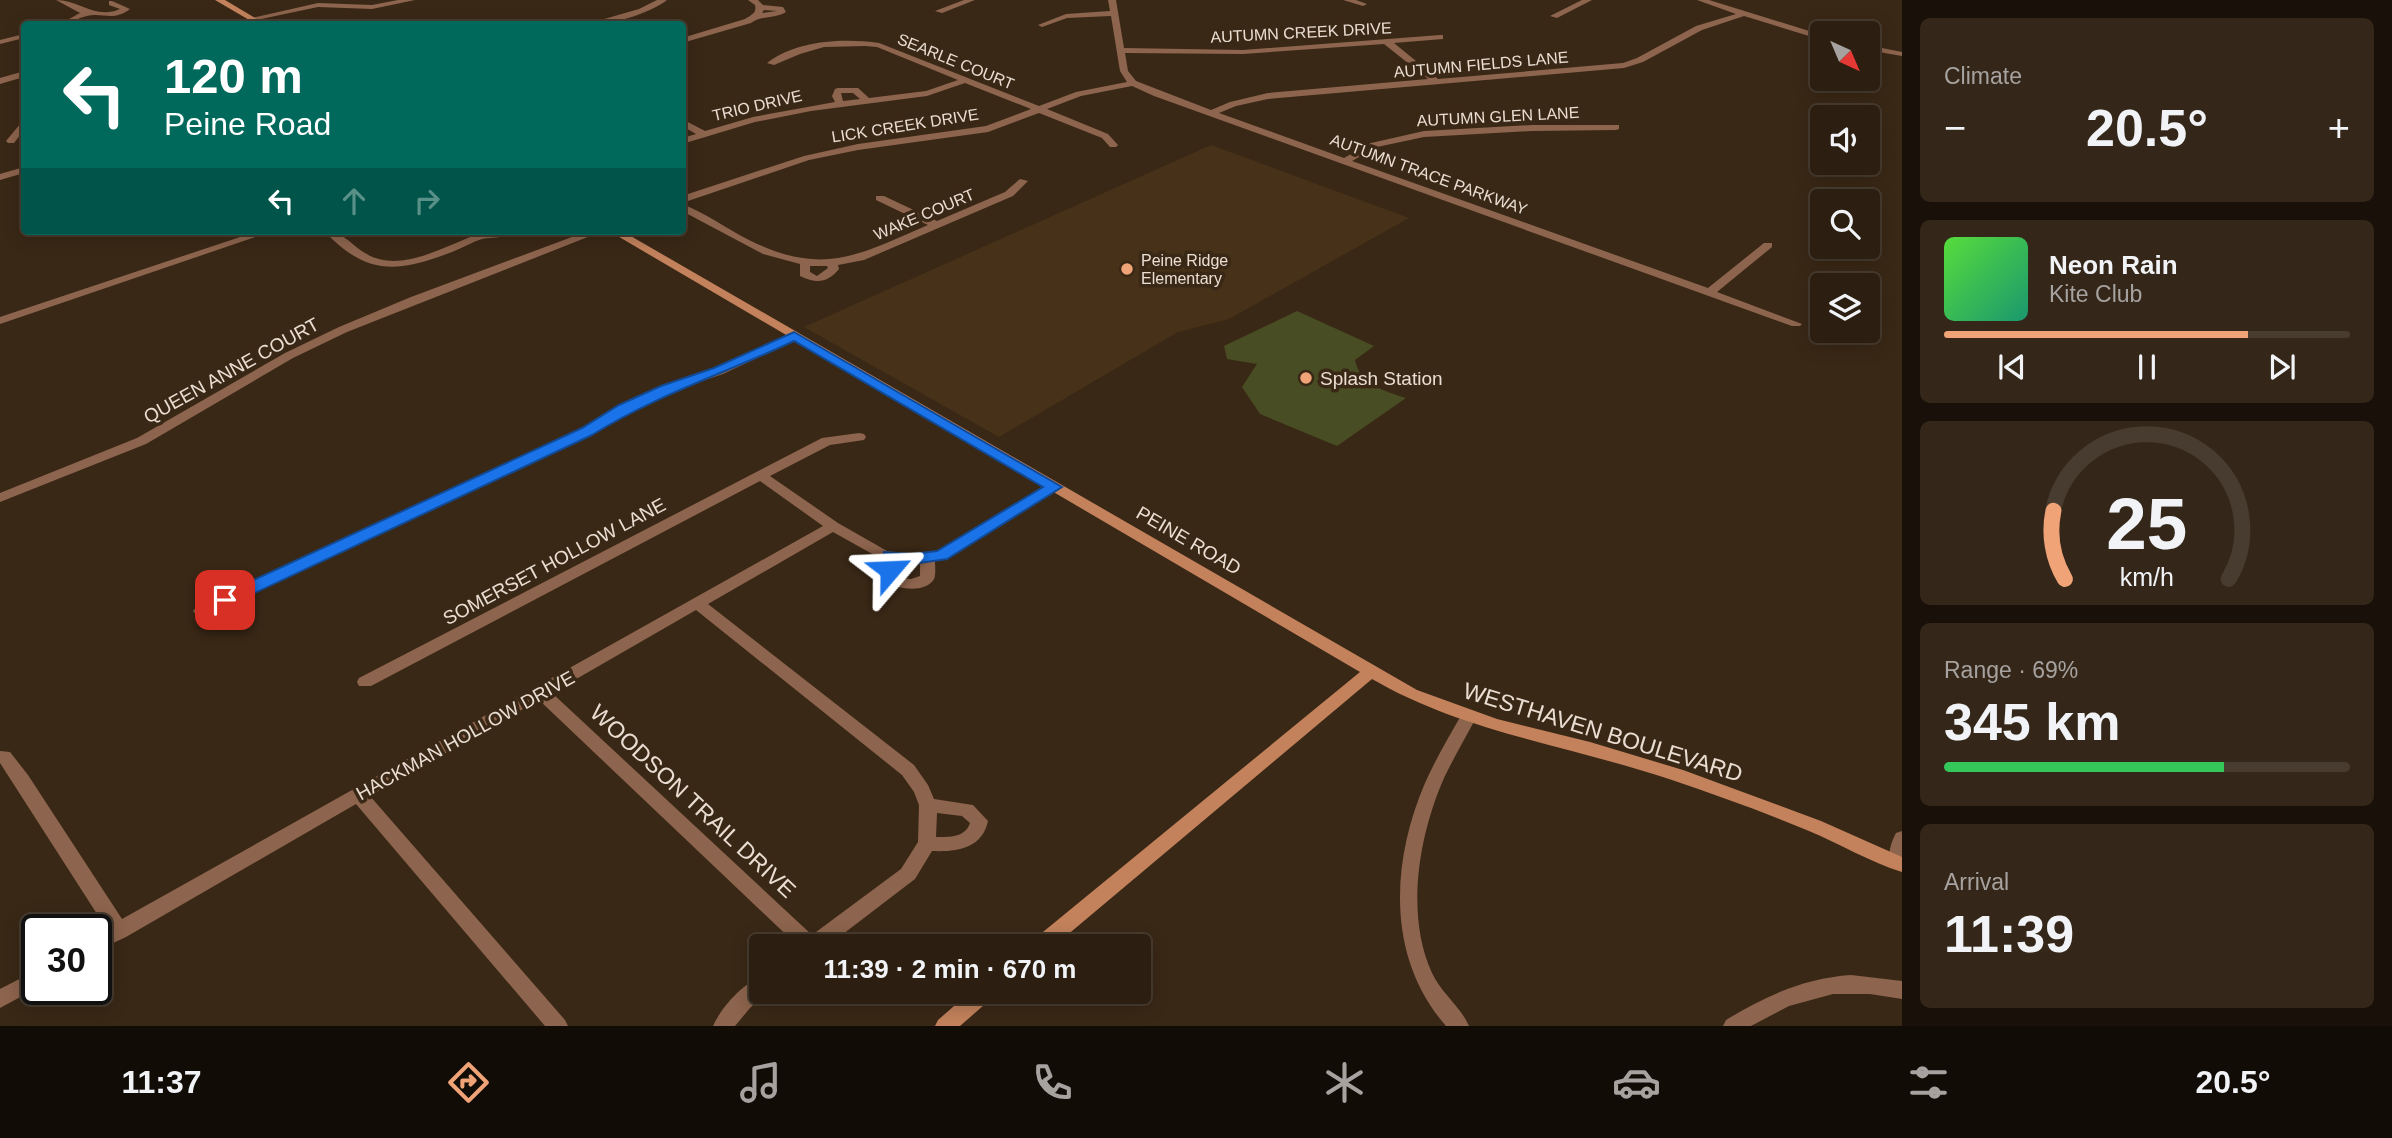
<!DOCTYPE html>
<html lang="en">
<head>
<meta charset="utf-8">
<style>
  :root { --surface:#2c1e10; --page:#342719; --text:#f1f3f6; --muted:#a6a29f; --line:#483c30; --accent:#efa377 }
  body { margin:0; font-family:Arial,sans-serif; background:var(--page); color:var(--text); height:100vh; display:flex; flex-direction:column; font-size:26px; white-space:nowrap }
  * { box-sizing:border-box; margin:0 }
  p { font-size:23px; color:var(--muted) }
  .icon { flex:none; width:38px; height:38px; fill:none; stroke:currentColor; stroke-width:2; stroke-linecap:round; stroke-linejoin:round }
  .map { position:relative; flex:1; overflow:hidden }
  .side { display:flex; flex-direction:column; gap:18px; padding:18px; background:#181009; width:490px }
  .side>* { flex:none }
  .top-card { position:absolute; left:21px; top:21px; width:665px; height:214px; border-radius:7px; box-shadow:0 4px 18px #0003,0 0 0 2px var(--line); background:#00695c; color:#fff; overflow:hidden }
  .needle { width:46px; rotate:136deg }
  .tools { position:absolute; left:1810px; top:21px; display:grid; gap:14px }
  .tools a { display:grid; place-items:center; width:70px; height:70px; border-radius:7px; background:var(--surface); box-shadow:0 4px 18px #0003,0 0 0 2px var(--line); font-size:35px }
  .speed { position:absolute; left:21px; top:914px; display:flex; gap:14px; font-size:35px; font-weight:700; text-align:center }
  .speed>* { display:grid; place-content:center; width:91px; height:91px; border-radius:50%; background:var(--surface); box-shadow:0 4px 18px #0003,0 0 0 2px var(--line); line-height:1 }
  .speed .limit { border:4px solid #111; border-radius:10px; background:#fff; color:#111 }
  .pin { position:absolute; display:grid; place-items:center; width:60px; height:60px; color:#fff; margin:-30px; border-radius:14px; box-shadow:0 4px 10px #0006 }
  .me { position:absolute; width:77px; margin:-38px; rotate:64deg; stroke-linejoin:round; filter:drop-shadow(0 0 5px #0008) }
  .turn { display:flex; align-items:center; gap:24px; height:147px; padding:0 28px; font-size:32px }
  .turn .icon { width:91px; height:91px; stroke-width:2.5 }
  .turn b { display:block; font-size:49px; line-height:60px }
  .lanes { display:flex; align-items:center; height:66px; padding:0 28px; background:#0003; justify-content:center; gap:35px; direction:ltr }
  .lanes .off { opacity:.35 }
  .big { font-size:52px; font-weight:600; line-height:1.1 }
  .side .widget { flex:1; display:flex; flex-direction:column; justify-content:center; gap:10px; min-width:0; padding:0 24px; border-radius:10px; background:var(--page) }
  .side .dial { align-items:center; gap:0 }
  .dial svg { height:182px; overflow:visible; fill:none; stroke:var(--line); stroke-width:7; stroke-linecap:round; text-anchor:middle }
  .dial text { fill:var(--text); stroke:none }
  .song { display:flex; align-items:center; gap:21px }
  .cover { width:84px; height:84px; border-radius:10px; background:linear-gradient(135deg,hsl(110 70% 55%),hsl(160 70% 35%)) }
  .played { height:7px; border-radius:4px; background:linear-gradient(90deg,var(--accent) 75%,var(--line) 75%) }
  .keys { display:flex; justify-content:space-around; direction:ltr }
  .heat { display:flex; justify-content:space-between; align-items:center; font-size:38px; direction:ltr }
  .charge { height:10px; border-radius:5px; background:linear-gradient(90deg,#34c759 69%,var(--line) 0) }
  .trip { position:absolute; left:749px; top:934px; width:402px; height:70px; border-radius:7px; background:var(--surface); box-shadow:0 4px 18px #0003,0 0 0 2px var(--line); font-weight:600; line-height:70px; text-align:center }
  .tab-bar { display:flex; height:112px; justify-content:space-around; align-items:center; background:#120c06; color:var(--muted) }
  .tab-bar .icon { width:49px; height:49px }
  .tab-bar .selected { color:var(--accent) }
  .tab-bar b { font-size:32px; color:var(--text) }
  main { display:flex; flex:1; min-height:0 }
  .map>svg:first-child { display:block }
  .built { fill:#473118 }
  .green { fill:#494d23 }
  .lines { fill:none; stroke-linecap:round; stroke-linejoin:round }
  .street { fill:#8d644d; fill-rule:evenodd }
  .secondary { fill:#c3825c; fill-rule:evenodd }
  .route { fill:#1a73e8; stroke:#114b97; stroke-width:2 }
  .poi-dot { fill:#efa377; stroke:#3a2816; stroke-width:2.5 }
  .labels { text-anchor:middle; stroke-width:7; stroke-linejoin:round; paint-order:stroke }
  .far-street-label { font-size:16px; fill:#eaded3; stroke:#3a2816 }
  .far-poi-label { font-size:16px; fill:#eaded3; stroke:#3a2816; text-anchor:start }
  .street-label { font-size:19px; fill:#eaded3; stroke:#3a2816 }
  .poi-label { font-size:19px; fill:#eaded3; stroke:#3a2816; text-anchor:start }
  .near-street-label { font-size:23px; fill:#eaded3; stroke:#3a2816 }
</style>
</head>
<body>
<main>
<div class="map">
<svg width="1902" height="1026" viewBox="0 0 1902 1026">
  <rect width="100%" height="100%" fill="#3a2816"/>
  <polygon class="built" points="1211,145 1409,218 1229,319 1178,332 999,437 804,327"/>
  <path class="green" d="M1297 311 1374 346 1355 360C1360 385 1385 391 1406 398L1337 446 1260 414 1242 387 1257 364 1227 359 1224 346Z"/>
  <g class="lines">
    <g class="street">
      <path d="M56 0C80 0 96 20 120 9L109 5V1H112L130 9C113 22 103 12 87 16 77 18 71 24 60 24L80 13Z"/>
      <polygon points="398,0 415,0 372,9 318,7 238,24 225,24 318,3 372,5"/>
      <path d="M657 0H667C649 14 609 26 587 24L639 9Z"/>
      <path d="M748 0H758L763 5 783 7 786 12C775 19 762 15 751 23L682 43V38L745 19C751 15 757 13 755 5ZM764 10 777 11 762 13Z"/>
      <polygon points="964,0 975,0 942,13 935,11"/>
      <path d="M1108 0H1116L1124 48 1243 50 1440 35H1443V39L1394 43 1438 79 1623 63 1637 58 1696 26 1736 14 1697 0H1709L1822 35V40L1744 16 1702 30 1643 62 1624 68 1268 99 1236 106 1219 113 1344 158 1371 143 1424 131 1532 125H1619V129L1616 130 1532 131 1424 137 1377 147 1352 161 1708 288 1764 243H1772V247L1717 292 1802 324 1800 326H1792L1154 96 1132 86 1081 96 1047 109 1108 134 1118 145 1116 147H1110L1102 138 1039 113 988 132 858 150 809 160 682 203V196L804 156 858 144 986 126 1031 109 965 83 927 96 811 111 755 122 682 144V138L696 134 682 126V119L705 131 753 117 835 102 832 96 835 89 838 88H858L869 98 926 91 958 80 877 47 865 46 824 47 800 54 774 65 767 63C797 40 843 38 879 43L1039 106 1076 92 1127 82 1120 71 1111 16 1067 18 1042 27 1038 25 1066 14 1110 11ZM1384 44 1428 79 1268 93 1230 102 1211 110 1136 81 1128 71 1125 53 1243 54ZM841 93H853L860 99 843 101Z"/>
      <polygon points="1343,0 1356,0 1367,4 1363,6"/>
      <polygon points="1582,0 1592,0 1557,18 1550,16"/>
      <polygon points="510,21 517,24 507,24 507,21"/>
      <polygon points="24,34 24,38 0,44 0,40"/>
      <polygon points="1867,45 1902,52 1902,56 1867,50"/>
      <polygon points="21,72 24,72 24,77 0,84 0,78"/>
      <polygon points="24,122 24,130 14,143 8,143 6,141 21,123"/>
      <polygon points="24,167 24,173 0,180 0,174"/>
      <path d="M1020 179 1028 181 1013 196 864 260 838 265 839 269C827 283 817 284 800 276V264L763 254 682 211V204C706 213 727 229 749 240 824 277 858 255 928 225L876 200V196H884L937 221 1005 192ZM810 266H827L828 268 817 276 810 272Z"/>
      <polygon points="258,231 273,231 0,324 0,317"/>
      <path d="M324 231C343 231 350 244 365 253 398 274 441 248 473 236L479 231H512C502 240 493 236 482 239 472 242 462 248 452 252 397 273 367 276 324 231Z"/>
      <polygon points="588,231 603,231 347,332 293,358 146,444 0,502 0,493 137,438 285,353 339,327 411,297"/>
      <polygon points="794,332 800,336 798,339 723,374 670,392 628,411 592,435 206,615 196,615 193,611 196,607 582,429 620,405 662,386 715,368"/>
      <path d="M859 433 864 434 866 437 864 440 830 445 770 476 838 523 887 551 912 554 938 552 1049 484 1054 483 1061 487 946 559 935 561C935 566 936 575 934 579 926 593 900 589 889 584L883 570V560L833 532 708 604 914 765 928 785 934 799 973 805 988 821C982 849 956 852 932 851L915 879 826 947H799L539 700 370 796 565 1020 568 1026H545L356 804 126 937 96 951V933L106 928 0 763V751L10 752 28 775 122 919 823 526 760 481 371 686H359L357 682 359 678 822 438ZM897 562 920 563V576L911 579 900 578ZM696 610 902 775 914 792 919 805 918 842 901 869 812 935 552 693ZM937 813 962 816 970 823C965 838 949 837 936 837Z"/>
      <path d="M1469 710 1475 712 1477 716C1466 737 1454 757 1444 778 1419 835 1405 914 1432 973 1442 994 1461 1007 1469 1026H1446C1386 958 1391 862 1425 783 1436 758 1450 735 1463 712Z"/>
      <path d="M1902 831V868L1897 869 1891 867C1886 858 1891 842 1896 833Z"/>
      <polygon points="37,970 37,988 0,1008 0,989"/>
      <path d="M1851 975 1902 981V999L1870 994H1833L1789 1006 1751 1026H1723L1726 1020C1765 996 1805 978 1851 975Z"/>
      <path d="M761 977V992H768L750 1008 735 1026H713C721 1008 742 984 761 977Z"/>
    </g>
    <g class="secondary">
      <polygon points="215,0 225,0 265,24 256,24"/>
      <path d="M609 231H622L1417 690 1497 719 1590 742 1683 770 1821 821 1902 857V872C1870 862 1840 844 1809 831 1764 812 1716 795 1669 779 1570 746 1463 732 1372 679L1053 947H1029L1032 941 1360 672Z"/>
      <polygon points="970,992 995,992 992,998 960,1026 935,1026 938,1020"/>
    </g>
  </g>
  <path class="route" d="M794 332 1062 487 947 559 912 564 898 563 896 573H884L882 570 884 552 912 554 937 551 1043 487 794 341C726 373 656 395 592 435L231 604 225 605 217 600 219 596 582 428 619 405 661 386 714 368Z"/>
  <g class="poi-dot">
    <circle cx="1127" cy="269" r="7"/>
    <circle cx="1306" cy="378" r="7"/>
  </g>
  <g class="labels">
    <g class="far-street-label">
      <text transform="translate(1301 32) rotate(-3)" y="6">AUTUMN CREEK DRIVE</text>
      <text transform="translate(956 61) rotate(22)" y="6">SEARLE COURT</text>
      <text transform="translate(1481 64) rotate(-5)" y="6">AUTUMN FIELDS LANE</text>
      <text transform="translate(757 105) rotate(-13)" y="6">TRIO DRIVE</text>
      <text transform="translate(1498 116) rotate(-3)" y="6">AUTUMN GLEN LANE</text>
      <text transform="translate(905 125) rotate(-9)" y="6">LICK CREEK DRIVE</text>
      <text transform="translate(1429 174) rotate(20)" y="6">AUTUMN TRACE PARKWAY</text>
      <text transform="translate(924 214) rotate(-23)" y="6">WAKE COURT</text>
    </g>
    <g class="far-poi-label">
      <text x="1141" y="266">Peine Ridge<tspan x="1141" dy="18">Elementary</tspan></text>
    </g>
    <g class="street-label">
      <text transform="translate(231 370) rotate(-29)" y="7">QUEEN ANNE COURT</text>
      <text transform="translate(1189 540) rotate(30)" y="7">PEINE ROAD</text>
      <text transform="translate(554 561) rotate(-28)" y="7">SOMERSET HOLLOW LANE</text>
      <text transform="translate(465 735) rotate(-29)" y="7">HACKMAN HOLLOW DRIVE</text>
    </g>
    <g class="poi-label">
      <text x="1320" y="385">Splash Station</text>
    </g>
    <g class="near-street-label">
      <text transform="translate(1603 732) rotate(17)" y="8">WESTHAVEN BOULEVARD</text>
      <text transform="translate(693 801) rotate(43)" y="8">WOODSON TRAIL DRIVE</text>
    </g>
  </g>
</svg>
<div class="tools">
<a><svg class="needle" viewBox="-14 -14 28 28"><path d="M0-13l5 13h-10z" fill="#e53935"/><path d="M0 13l5-13h-10z" fill="#a6a29f"/></svg></a>
<a><svg class="icon" aria-label="sound" viewBox="0 0 24 24"><path d="M4 9h4l5-4v14l-5-4H4zM17 9q2 3 0 6"/></svg></a>
<a><svg class="icon" aria-label="search" viewBox="0 0 24 24"><circle cx="10" cy="10" r="6"/><path d="M15 15l6 6"/></svg></a>
<a><svg class="icon" aria-label="layers" viewBox="0 0 24 24"><path d="M12 4l9 5-9 5-9-5zM3 14l9 5 9-5"/></svg></a>
</div>
<div class="speed"><div class="limit">30</div></div>
<div class="pin" style="left:225px;top:600px;background:#d93025"><svg class="icon" aria-label="arrive" viewBox="0 0 24 24"><path d="M6 21V4h12l-3 4 3 4H6"/></svg></div>
<svg class="me" style="left:890px;top:570px" viewBox="-20 -20 40 40"><path d="M0-17L14 15 0 8-14 15z" fill="#1a73e8" stroke="#fff" stroke-width="4"/></svg>
<div class="trip">11:39 · 2 min · 670 m</div>
<div class="top-card">
<div class="turn"><svg class="icon" aria-label="left" viewBox="0 0 24 24"><path d="M17 20v-9H6M10 6l-5 5 5 5"/></svg><div><b>120 m</b>Peine Road</div></div>
<div class="lanes"><svg class="icon" aria-label="left" viewBox="0 0 24 24"><path d="M17 20v-9H6M10 6l-5 5 5 5"/></svg><svg class="icon off" aria-label="ahead" viewBox="0 0 24 24"><path d="M12 20V5M6 11l6-6 6 6"/></svg><svg class="icon off" aria-label="right" viewBox="0 0 24 24"><path d="M7 20v-9h11M14 6l5 5-5 5"/></svg></div>
</div>
</div>
<section class="side">
<div class="widget"><p>Climate</p>
<div class="heat"><a>−</a><b class="big">20.5°</b><a>+</a></div>
</div>
<div class="widget">
<div class="song"><i class="cover"></i><div><b>Neon Rain</b><p>Kite Club</p></div></div>
<div class="played"></div>
<div class="keys"><svg class="icon" aria-label="previous" viewBox="0 0 24 24"><path d="M18 5L8 12l10 7zM5 5v14"/></svg><svg class="icon" aria-label="pause" viewBox="0 0 24 24"><path d="M8 5v14M16 5v14"/></svg><svg class="icon" aria-label="next" viewBox="0 0 24 24"><path d="M6 5l10 7-10 7zM19 5v14"/></svg></div>
</div>
<div class="widget dial"><svg viewBox="0 0 100 80">
<path d="M14 69A42 42 0 1 1 86 69"/>
<path d="M14 69A42 42 0 0 1 9 39" stroke="#efa377"/>
<text x="50" y="56" font-size="32" font-weight="700">25</text>
<text x="50" y="72" font-size="11">km/h</text>
</svg></div>
<div class="widget"><p>Range · 69%</p><b class="big">345 km</b><div class="charge"></div></div>
<div class="widget"><p>Arrival</p><b class="big">11:39</b></div>
</section>
</main>
<nav class="tab-bar">
<b>11:37</b>
<svg class="icon selected" aria-label="directions" viewBox="0 0 24 24"><path d="M12 3l9 9-9 9-9-9zM9 14v-3h6M13 9l2 2-2 2"/></svg>
<svg class="icon" aria-label="music" viewBox="0 0 24 24"><path d="M9 18V5l10-2v13"/><circle cx="6" cy="18" r="3"/><circle cx="16" cy="16" r="3"/></svg>
<svg class="icon" aria-label="phone" viewBox="0 0 24 24"><path d="M5 4h4l2 5-3 2q2 4 5 5l2-3 5 2v4C11 20 4 13 5 4z"/></svg>
<svg class="icon" aria-label="climate" viewBox="0 0 24 24"><path d="M12 3v18M4 7l16 10M4 17L20 7"/></svg>
<svg class="icon" aria-label="car" viewBox="0 0 24 24"><path d="M5 17H2v-5l4-1 3-4h7l3 4 3 1v5h-3M9 17h6M6 11h13"/><circle cx="7" cy="17" r="2"/><circle cx="17" cy="17" r="2"/></svg>
<svg class="icon" aria-label="filters" viewBox="0 0 24 24"><path d="M4 7h16M4 17h16"/><circle cx="9" cy="7" r="2"/><circle cx="15" cy="17" r="2"/></svg>
<b>20.5°</b>
</nav>
</body>
</html>
